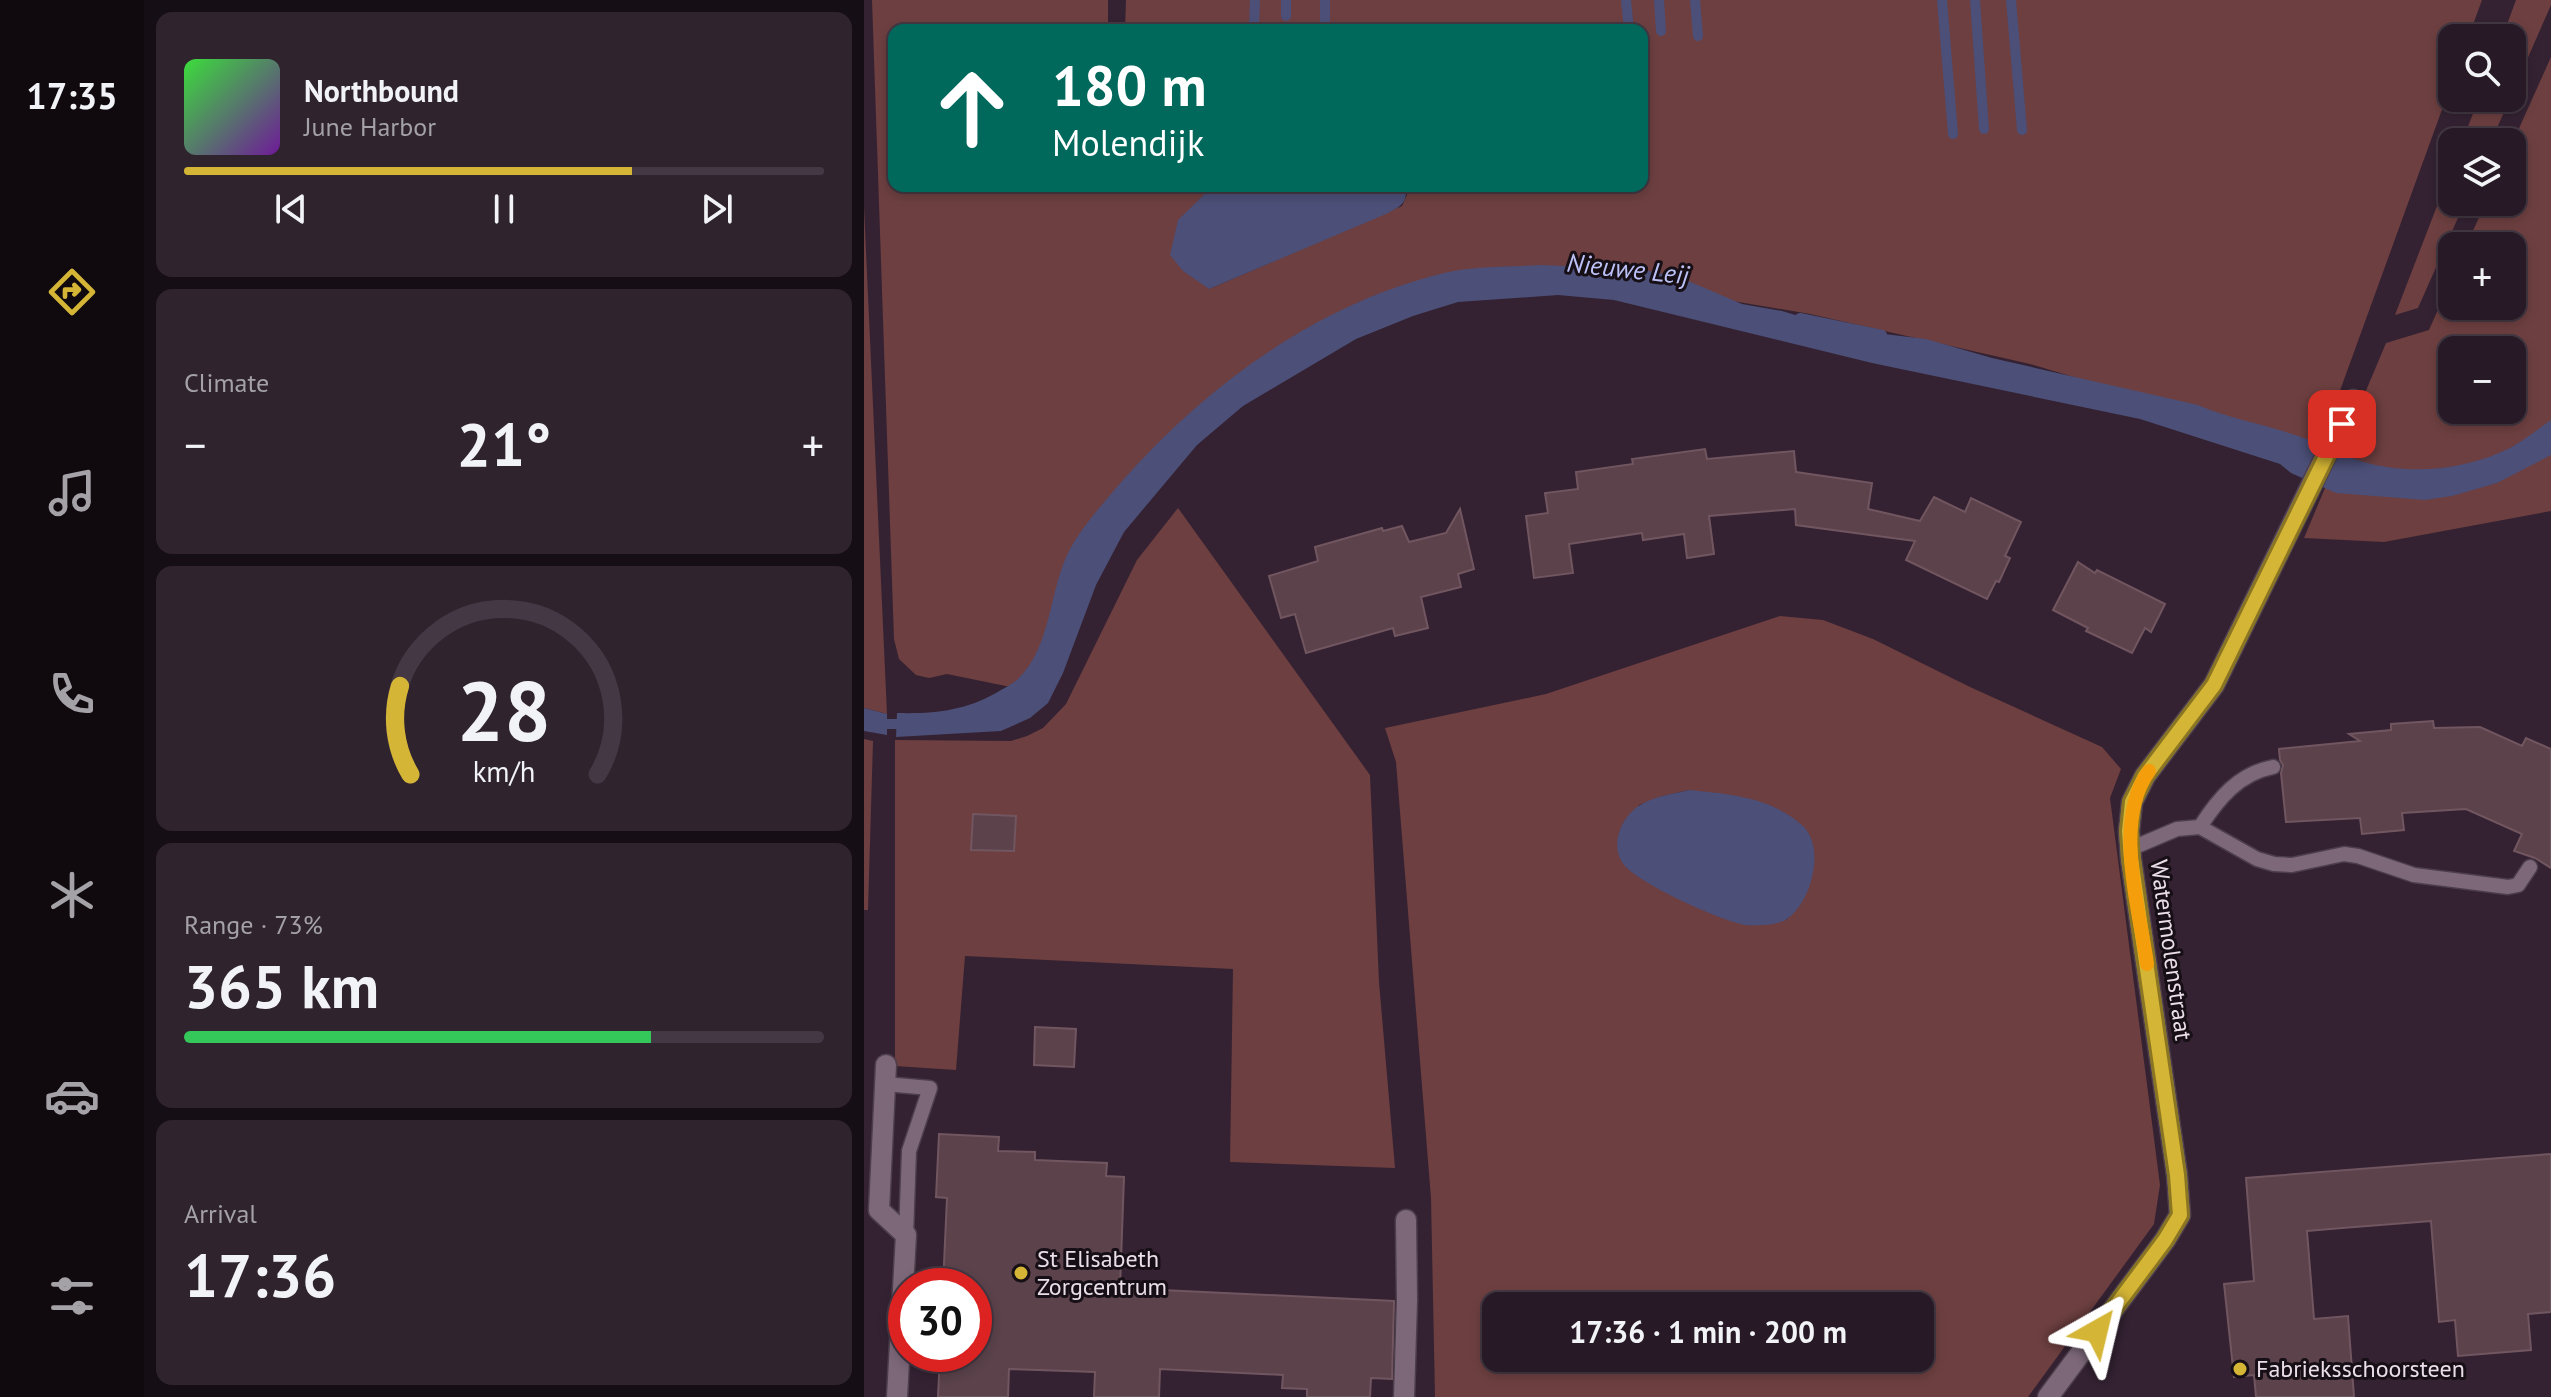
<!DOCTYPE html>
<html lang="en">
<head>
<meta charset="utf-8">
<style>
  :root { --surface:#271a26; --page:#2f232e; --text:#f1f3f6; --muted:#a4a1a7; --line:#433843; --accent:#d5b535 }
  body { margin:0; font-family:"PT Sans",sans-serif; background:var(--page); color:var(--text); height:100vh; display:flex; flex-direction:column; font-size:30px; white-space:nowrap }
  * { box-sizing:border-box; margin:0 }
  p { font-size:26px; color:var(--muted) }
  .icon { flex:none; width:44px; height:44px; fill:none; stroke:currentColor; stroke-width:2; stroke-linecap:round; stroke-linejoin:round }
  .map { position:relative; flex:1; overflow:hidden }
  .details { display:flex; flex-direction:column; gap:12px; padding:12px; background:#150e15; width:720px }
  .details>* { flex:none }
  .top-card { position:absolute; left:24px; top:24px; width:760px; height:168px; border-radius:16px; box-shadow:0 4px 12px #0003,0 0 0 2px var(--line); background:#00695c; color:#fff; overflow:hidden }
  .buttons { position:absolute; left:1574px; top:24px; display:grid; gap:16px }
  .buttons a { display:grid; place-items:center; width:88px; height:88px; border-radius:16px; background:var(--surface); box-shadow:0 4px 12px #0003,0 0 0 2px var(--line); font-size:40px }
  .speed { position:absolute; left:24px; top:1268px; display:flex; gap:16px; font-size:40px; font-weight:700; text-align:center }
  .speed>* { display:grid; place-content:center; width:104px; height:104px; border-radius:50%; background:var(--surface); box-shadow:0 4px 12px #0003,0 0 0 2px var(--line); line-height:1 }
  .speed .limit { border:12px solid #d22; background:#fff; color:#111 }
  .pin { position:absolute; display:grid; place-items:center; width:68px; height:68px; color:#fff; margin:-34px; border-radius:16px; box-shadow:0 4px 12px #0006 }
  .me { position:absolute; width:88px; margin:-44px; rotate:37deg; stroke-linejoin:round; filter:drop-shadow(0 0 6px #0008) }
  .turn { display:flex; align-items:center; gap:28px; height:168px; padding:0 32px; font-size:36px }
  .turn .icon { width:104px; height:104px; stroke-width:2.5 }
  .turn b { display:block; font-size:56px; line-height:68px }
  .big { font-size:60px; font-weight:700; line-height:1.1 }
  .details .widget { flex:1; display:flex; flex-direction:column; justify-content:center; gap:12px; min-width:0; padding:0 28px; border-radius:16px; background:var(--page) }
  .details .dial { align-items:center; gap:0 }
  .dial svg { height:208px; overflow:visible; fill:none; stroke:var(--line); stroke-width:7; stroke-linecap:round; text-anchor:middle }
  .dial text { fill:var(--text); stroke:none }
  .song { display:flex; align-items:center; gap:24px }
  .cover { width:96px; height:96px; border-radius:12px; background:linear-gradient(135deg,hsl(120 70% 55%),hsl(280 70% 35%)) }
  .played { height:8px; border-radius:4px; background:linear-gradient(90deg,var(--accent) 70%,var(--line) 70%) }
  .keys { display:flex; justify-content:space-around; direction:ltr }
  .heat { display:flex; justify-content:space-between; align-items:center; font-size:44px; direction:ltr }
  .charge { height:12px; border-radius:6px; background:linear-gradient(90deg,#34c759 73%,var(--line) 0) }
  .trip { position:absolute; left:618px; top:1292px; width:452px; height:80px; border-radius:16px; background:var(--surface); box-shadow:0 4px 12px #0003,0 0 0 2px var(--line); font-weight:700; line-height:80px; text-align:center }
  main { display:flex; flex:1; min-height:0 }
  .tabs { display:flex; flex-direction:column; width:144px; justify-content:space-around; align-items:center; background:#100a0f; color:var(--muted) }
  .tabs .icon { width:56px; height:56px }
  .tabs .on { color:var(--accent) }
  .tabs b { font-size:36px; color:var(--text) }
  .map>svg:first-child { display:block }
  .green { fill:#6d3f40; fill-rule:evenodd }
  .water { fill:#4c4f77 }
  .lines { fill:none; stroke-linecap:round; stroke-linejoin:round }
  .stream { stroke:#4c4f77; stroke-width:10 }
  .building { fill:#5b424b; stroke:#715660; stroke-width:2 }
  .lane-casing { stroke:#4d3e4b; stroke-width:17 }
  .street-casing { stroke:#4d3e4b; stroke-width:23 }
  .lane { stroke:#7d687a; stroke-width:14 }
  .street { stroke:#7d687a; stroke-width:20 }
  .route-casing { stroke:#8a7622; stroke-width:20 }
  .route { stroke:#d5b535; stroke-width:14 }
  .slow { stroke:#f59e0b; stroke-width:14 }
  .poi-dot { fill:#d5b535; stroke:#170f16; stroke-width:3 }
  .labels { text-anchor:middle; stroke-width:6; stroke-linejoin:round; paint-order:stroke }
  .street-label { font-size:24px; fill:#eadee8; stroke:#170f16 }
  .poi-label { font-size:24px; fill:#eadee8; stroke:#170f16; text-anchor:start }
  .water-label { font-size:26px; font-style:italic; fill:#bcc2f7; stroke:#170f16 }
</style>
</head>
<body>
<main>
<nav class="tabs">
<b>17:35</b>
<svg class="icon on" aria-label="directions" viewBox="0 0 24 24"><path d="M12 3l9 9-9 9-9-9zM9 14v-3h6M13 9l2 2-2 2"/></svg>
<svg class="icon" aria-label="music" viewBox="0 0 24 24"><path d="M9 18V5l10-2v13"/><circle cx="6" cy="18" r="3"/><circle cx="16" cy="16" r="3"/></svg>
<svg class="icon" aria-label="phone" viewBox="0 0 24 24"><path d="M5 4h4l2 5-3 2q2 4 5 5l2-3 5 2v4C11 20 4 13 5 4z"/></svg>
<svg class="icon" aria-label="climate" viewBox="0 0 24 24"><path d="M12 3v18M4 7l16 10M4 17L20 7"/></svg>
<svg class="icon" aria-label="car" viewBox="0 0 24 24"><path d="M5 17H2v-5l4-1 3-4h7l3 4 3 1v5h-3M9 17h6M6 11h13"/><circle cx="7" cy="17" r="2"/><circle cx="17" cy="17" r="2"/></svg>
<svg class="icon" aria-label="filters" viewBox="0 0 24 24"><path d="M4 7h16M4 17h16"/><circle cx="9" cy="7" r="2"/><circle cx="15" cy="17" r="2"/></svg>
</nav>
<section class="details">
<div class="widget">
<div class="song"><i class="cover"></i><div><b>Northbound</b><p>June Harbor</p></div></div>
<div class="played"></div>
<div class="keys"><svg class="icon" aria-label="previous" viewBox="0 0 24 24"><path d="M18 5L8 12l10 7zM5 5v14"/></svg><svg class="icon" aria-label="pause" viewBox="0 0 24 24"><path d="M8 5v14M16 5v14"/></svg><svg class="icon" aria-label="next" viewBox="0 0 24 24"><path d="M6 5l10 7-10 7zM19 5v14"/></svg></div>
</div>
<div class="widget"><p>Climate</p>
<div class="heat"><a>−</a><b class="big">21°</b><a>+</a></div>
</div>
<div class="widget dial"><svg viewBox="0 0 100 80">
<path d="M14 69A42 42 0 1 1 86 69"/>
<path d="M14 69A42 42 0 0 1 10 35" stroke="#d5b535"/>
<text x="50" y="56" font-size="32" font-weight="700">28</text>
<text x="50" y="72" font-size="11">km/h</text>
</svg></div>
<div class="widget"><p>Range · 73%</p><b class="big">365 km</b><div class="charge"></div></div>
<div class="widget"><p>Arrival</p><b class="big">17:36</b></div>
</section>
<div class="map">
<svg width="1687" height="1397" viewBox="0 0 1687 1397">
  <rect width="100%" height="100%" fill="#342232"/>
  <g class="green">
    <polygon points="8,0 244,0 244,30 30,30 30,186 353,186 347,188 345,289 538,206 543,195 541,186 778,186 778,30 261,30 262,0 1618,0 1604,38 1588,38 1588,82 1453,454 1340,416 1166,364 946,314 768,284 514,307 275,480 156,689 83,674 65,678 52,675 35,659 30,639"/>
    <polygon points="1652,0 1687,0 1687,5 1648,94 1648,38 1638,38"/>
    <path d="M1687 57V511L1520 542 1440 538 1522 343 1565 330 1588 278V306H1648V246H1602L1622 202H1648V144ZM1588 350H1648V410H1588Z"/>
    <polygon points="1615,98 1646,98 1627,142 1598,142"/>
    <polygon points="1588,167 1588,202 1601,202 1554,308 1531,315"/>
    <polygon points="0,207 23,714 0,708"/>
    <polygon points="314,508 506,775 515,982 531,1168 366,1162 369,969 101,956 92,1070 31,1066 31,740 147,741 163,736 179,728 202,704 273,560"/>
    <path d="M916 616 959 620 1009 639 1106 687 1238 747 1257 769 1246 798 1296 1185 1290 1224 1164 1397H571L567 1198 532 762 521 728 682 694ZM825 790 943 890 933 909 922 920 812 897 762 867 775 805 799 796ZM632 1306H1056V1358H632Z"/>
    <polygon points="0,739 9,741 4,910 0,910"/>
  </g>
  <g class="water">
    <path d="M353 186H541C545 203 536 207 522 214L345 289 319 271 306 255 314 220 347 188Z"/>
    <path d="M677 265 775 269 815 277 878 304 918 311 978 329 1062 339 1128 358 1334 405C1366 419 1401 424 1434 436 1455 443 1475 455 1497 461 1544 476 1602 470 1646 448 1660 440 1674 429 1687 420V455L1633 483 1588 496 1561 500 1472 493 1427 473 1416 464 1276 419 1008 363 750 300 694 295 594 302 549 316 492 339 379 406 333 445 260 532 232 585 199 673 184 703 166 718 137 731 32 737 33 713C69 714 100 711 132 693 138 689 147 685 153 680 189 646 184 589 207 547 221 523 241 501 259 480 343 385 455 303 580 273 609 266 646 267 677 265Z"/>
    <polygon points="0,708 23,714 23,735 0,731"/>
    <path d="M825 790C866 794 907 797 939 826 962 848 947 903 923 919 917 923 907 925 899 925 894 925 887 926 881 925 855 920 778 885 761 866 744 847 757 815 778 804 792 796 809 794 825 790Z"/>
  </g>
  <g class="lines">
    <g class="stream">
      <polyline points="762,0 765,30"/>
      <polyline points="795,0 797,31"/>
      <polyline points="831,0 834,36"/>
      <polyline points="1078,0 1089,134"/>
      <polyline points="1111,0 1120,129"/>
      <polyline points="1147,0 1158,130"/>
      <polyline points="422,16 422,0"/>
      <polyline points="461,21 461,0"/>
      <polyline points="390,27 391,0"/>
      <polyline points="936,318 1018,335"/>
      <polyline points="0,722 10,724 46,724"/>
    </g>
  </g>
  <g class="building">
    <polygon points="841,449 843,459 930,451 932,472 1008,483 1004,509 1056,521 1070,497 1101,512 1107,498 1157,522 1141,556 1146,558 1135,582 1132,581 1123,599 1042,560 1051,541 932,525 931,509 845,516 850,554 823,558 820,534 779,540 778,533 705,544 709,573 670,578 662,516 684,513 681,493 714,489 712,472 769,464 768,459"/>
    <polygon points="596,509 610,569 594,574 597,587 557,597 564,628 531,636 529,628 442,653 431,614 417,618 405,576 454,561 451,547 518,528 519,531 538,526 545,542 582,533"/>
    <polygon points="1214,562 1231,573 1233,570 1301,604 1287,632 1281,628 1268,653 1222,631 1224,628 1189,610"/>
    <polygon points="1569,721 1570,728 1616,727 1658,746 1662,738 1687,749 1687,868 1671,858 1650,851 1658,834 1602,809 1538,813 1540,830 1498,834 1496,818 1422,822 1417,773 1419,765 1416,760 1415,749 1496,741 1485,734 1527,730 1527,724"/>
    <polygon points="109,814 152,816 150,851 107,850"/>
    <polygon points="171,1027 212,1029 210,1067 170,1065"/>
    <polygon points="75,1134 135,1137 134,1151 171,1152 171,1160 243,1163 242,1176 260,1177 256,1288 530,1301 528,1379 507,1378 506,1397 443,1397 443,1389 418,1388 419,1375 296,1369 295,1397 230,1397 231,1372 145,1369 144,1397 74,1397 76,1354 110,1354 110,1286 79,1286 83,1198 72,1197"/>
    <polygon points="1687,1154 1687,1312 1664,1314 1667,1350 1594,1356 1591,1320 1575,1322 1567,1221 1478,1228 1443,1231 1450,1319 1484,1316 1490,1397 1392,1397 1390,1375 1370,1377 1360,1284 1390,1281 1382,1178"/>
  </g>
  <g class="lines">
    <g class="lane-casing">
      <g id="lane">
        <path d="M1336 827C1354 799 1374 774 1409 767"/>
        <polyline points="1266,849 1313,829 1336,827 1393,859 1410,864 1428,865 1480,854 1494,856 1550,875 1644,887 1654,885 1666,867"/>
        <polyline points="21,1084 66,1088 45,1151 42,1235"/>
      </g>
    </g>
    <g class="street-casing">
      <g id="street">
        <polyline points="22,1065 15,1210 42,1235 33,1397"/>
        <polyline points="540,1397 543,1300 542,1220"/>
        <polyline points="1184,1397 1301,1240 1316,1215 1313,1175 1267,859 1265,831 1268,802 1281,776 1350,685 1489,400"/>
      </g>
    </g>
    <use href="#lane" class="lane"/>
    <use href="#street" class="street"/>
  </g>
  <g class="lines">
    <g class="route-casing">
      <polyline id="route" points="1233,1331 1301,1240 1316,1215 1313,1175 1267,859 1265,831 1268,802 1281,776 1350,685 1478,424"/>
    </g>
    <use href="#route" class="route"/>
    <path class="slow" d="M1283 964C1275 907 1249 820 1285 771"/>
  </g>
  <g class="poi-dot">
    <circle cx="157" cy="1273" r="8"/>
    <circle cx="1376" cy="1369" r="8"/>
  </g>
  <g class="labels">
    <g class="street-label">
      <text transform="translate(1307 950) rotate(82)" y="8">Watermolenstraat</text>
    </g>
    <g class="poi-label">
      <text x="173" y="1267">St Elisabeth<tspan x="173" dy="28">Zorgcentrum</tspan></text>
      <text x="1392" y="1377">Fabrieksschoorsteen</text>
    </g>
    <g class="water-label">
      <text transform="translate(764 269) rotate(6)" y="9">Nieuwe Leij</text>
    </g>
  </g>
</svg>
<div class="buttons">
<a><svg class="icon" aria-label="search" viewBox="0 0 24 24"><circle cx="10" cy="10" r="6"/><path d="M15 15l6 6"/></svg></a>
<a><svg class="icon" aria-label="layers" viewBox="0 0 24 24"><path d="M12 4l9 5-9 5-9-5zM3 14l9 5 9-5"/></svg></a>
<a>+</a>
<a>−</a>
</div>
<div class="speed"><div class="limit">30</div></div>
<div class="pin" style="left:1478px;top:424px;background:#d93025"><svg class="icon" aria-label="arrive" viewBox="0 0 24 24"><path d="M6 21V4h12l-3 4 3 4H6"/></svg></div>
<svg class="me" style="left:1233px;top:1331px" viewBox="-20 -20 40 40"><path d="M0-17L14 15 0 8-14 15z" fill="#d5b535" stroke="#fff" stroke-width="4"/></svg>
<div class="trip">17:36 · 1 min · 200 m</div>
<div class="top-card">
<div class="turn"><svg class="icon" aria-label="ahead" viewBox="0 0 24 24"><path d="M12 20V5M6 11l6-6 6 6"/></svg><div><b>180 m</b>Molendijk</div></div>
</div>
</div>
</main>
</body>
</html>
